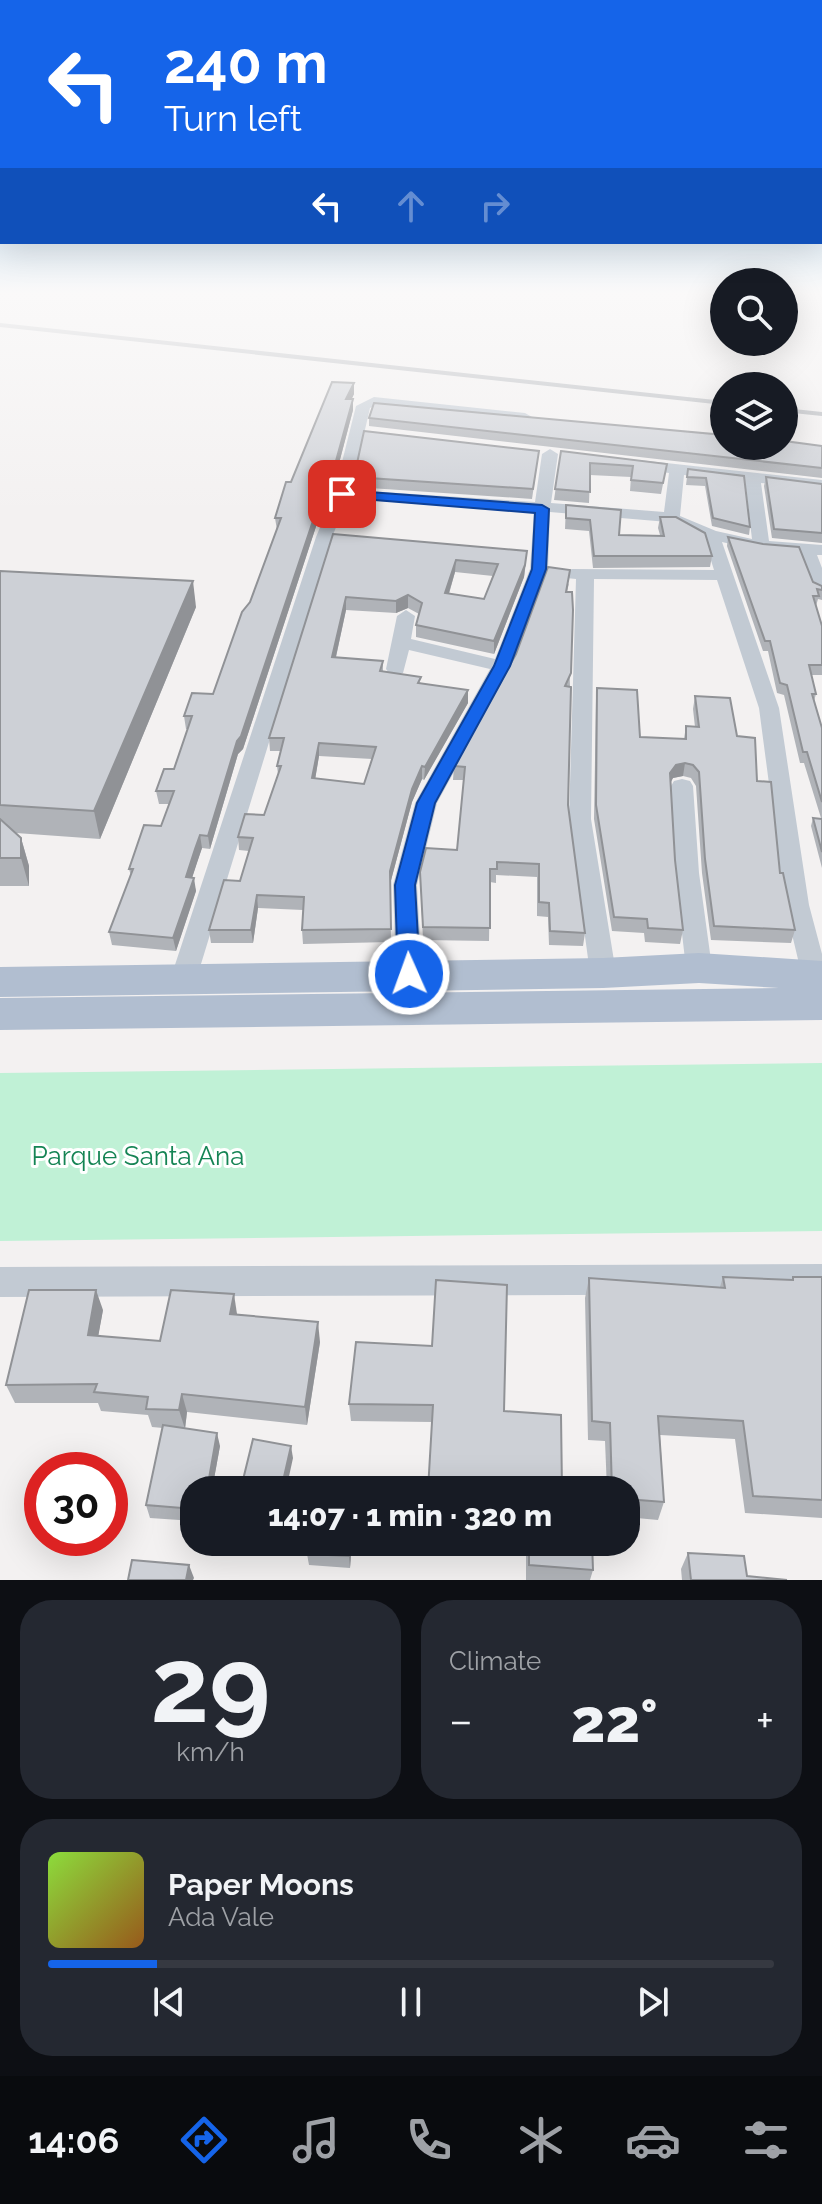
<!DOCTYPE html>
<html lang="en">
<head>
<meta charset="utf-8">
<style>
  :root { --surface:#171b24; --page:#242831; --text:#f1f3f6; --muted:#9ea1a6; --line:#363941; --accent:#1564e9 }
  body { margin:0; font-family:Raleway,sans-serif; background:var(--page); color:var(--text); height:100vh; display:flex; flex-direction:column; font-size:30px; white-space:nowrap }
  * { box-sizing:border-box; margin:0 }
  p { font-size:26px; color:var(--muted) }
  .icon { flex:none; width:44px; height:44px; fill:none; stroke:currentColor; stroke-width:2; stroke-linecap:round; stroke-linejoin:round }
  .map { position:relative; height:1580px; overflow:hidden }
  .panel { display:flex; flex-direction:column; gap:20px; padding:20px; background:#0d0f14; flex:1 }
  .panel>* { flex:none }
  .banner { position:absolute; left:0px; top:0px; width:822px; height:244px; box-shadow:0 8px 32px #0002; background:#1564e9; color:#fff; overflow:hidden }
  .buttons { position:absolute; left:710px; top:268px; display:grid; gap:16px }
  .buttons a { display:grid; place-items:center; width:88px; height:88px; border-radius:50%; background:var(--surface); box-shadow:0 8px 32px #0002; font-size:40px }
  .speed { position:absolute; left:24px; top:1452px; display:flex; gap:16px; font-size:40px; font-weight:700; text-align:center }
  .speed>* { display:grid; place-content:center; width:104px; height:104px; border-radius:50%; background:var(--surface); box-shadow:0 8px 32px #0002; line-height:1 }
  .speed .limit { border:12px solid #d22; background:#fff; color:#111 }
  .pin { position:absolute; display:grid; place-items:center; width:68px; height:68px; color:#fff; margin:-34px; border-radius:16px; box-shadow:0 4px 12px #0006 }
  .me { position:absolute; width:88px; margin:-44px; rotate:358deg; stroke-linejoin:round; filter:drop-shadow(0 0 6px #0008) }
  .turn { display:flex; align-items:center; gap:28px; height:168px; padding:0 32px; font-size:36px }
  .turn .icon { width:104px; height:104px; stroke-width:2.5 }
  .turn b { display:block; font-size:56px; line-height:68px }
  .lanes { display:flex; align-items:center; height:76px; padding:0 32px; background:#0003; justify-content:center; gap:40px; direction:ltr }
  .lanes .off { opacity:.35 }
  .big { font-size:60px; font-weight:800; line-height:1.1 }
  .panel .tile { flex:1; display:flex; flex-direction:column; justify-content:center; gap:12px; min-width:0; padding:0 28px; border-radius:32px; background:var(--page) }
  .panel .dial { align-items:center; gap:0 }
  .dial b { font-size:104px; line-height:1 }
  .song { display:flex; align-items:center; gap:24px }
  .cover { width:96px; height:96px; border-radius:12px; background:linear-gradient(135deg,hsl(90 70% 55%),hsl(30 70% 35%)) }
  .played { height:8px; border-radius:4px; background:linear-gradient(90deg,var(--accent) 15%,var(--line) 15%) }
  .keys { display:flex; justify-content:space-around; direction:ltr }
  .heat { display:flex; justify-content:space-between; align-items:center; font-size:44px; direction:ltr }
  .panel .tiles { flex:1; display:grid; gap:20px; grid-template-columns:1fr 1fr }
  .tile:last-child { grid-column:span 2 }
  .trip { position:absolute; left:180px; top:1476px; width:460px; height:80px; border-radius:32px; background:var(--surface); box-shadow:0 8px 32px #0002; font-weight:800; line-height:80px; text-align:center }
  .menu { display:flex; height:128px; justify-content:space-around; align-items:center; background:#090b0e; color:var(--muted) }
  .menu .icon { width:56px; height:56px }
  .menu .active { color:var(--accent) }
  .menu b { font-size:36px; color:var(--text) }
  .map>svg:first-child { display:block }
  .green { fill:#c0f1d6 }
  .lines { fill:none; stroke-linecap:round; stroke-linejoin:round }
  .minor { fill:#c2cad3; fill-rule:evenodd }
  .primary { fill:#b1bed0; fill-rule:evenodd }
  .rail { stroke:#b3b6bb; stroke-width:4 }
  .wall { fill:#b0b3b8; fill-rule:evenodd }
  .shaded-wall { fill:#909296 }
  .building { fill:#cdd0d6; stroke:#909296; stroke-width:2; fill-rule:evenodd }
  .route { fill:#1564e9; stroke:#0e4197; stroke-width:2 }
  .labels { text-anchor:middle; stroke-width:6; stroke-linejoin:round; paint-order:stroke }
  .near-park-label { font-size:26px; fill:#158454; stroke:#fff }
</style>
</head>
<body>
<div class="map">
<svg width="822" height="1580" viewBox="0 0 822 1580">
  <rect width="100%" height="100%" fill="#f3f1f1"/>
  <polygon class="green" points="822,1063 822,1231 0,1241 0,1073"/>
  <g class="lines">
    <g class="minor">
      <path d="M374 397 525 413 532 417 525 421 376 405 370 408 351 490 535 502 542 454 550 449 558 454 551 503 664 512 669 473 634 468 631 465 639 460 822 480V490L761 483 769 541 822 545V555H817L822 568V596L813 591 799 554 761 551 722 542 779 708 809 905 822 954V984L815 986 806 983 802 976 785 905 759 708 717 580 594 579 591 819 616 973 612 980 603 983 594 980 590 973 569 819 576 579 566 578 563 574 572 569 714 570 704 538 668 522 550 512 548 569 512 666 437 803 417 885 422 974 418 981 409 984 400 981 396 974 393 885 415 803 490 669 409 650 403 673H389L386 669 397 616 406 610 415 616 411 639 495 659 530 569 534 511 348 499 332 537 197 977 193 984 184 987 175 984 171 977 316 537 334 494 356 406ZM684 475 745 481 752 539 716 531 680 516Z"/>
      <polygon points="682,779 690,781 693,786 699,873 712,968 708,975 699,978 690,975 686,968 675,873 671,786 674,781"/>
      <polygon points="822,1264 822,1294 0,1297 0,1267"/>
    </g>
    <polygon class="primary" points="699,953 822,961 822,1020 0,1030 0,998 779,988 699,983 603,988 0,997 0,967 603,958"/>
    <g class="rail">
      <polyline points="0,325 724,403"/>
      <polyline points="784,410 822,414"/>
    </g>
  </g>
  <g class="wall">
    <polygon points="354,383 354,394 351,399 353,410 332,490 328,490 243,749 238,754 210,849 202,848 197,862 192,878 196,891 176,951 112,945 109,932 131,876 129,869 161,826 169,804 159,804 156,791 174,769 188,729 186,729 184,716 213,694 250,602 277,530 275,518 291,482"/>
    <polygon points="369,418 822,446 822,478 369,426"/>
    <polygon points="539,451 532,499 355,487 354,477"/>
    <polygon points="561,451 667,464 661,494 630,491 631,477 590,475 589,503 554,500"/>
    <polygon points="688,469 744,476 750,527 749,535 712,526 705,486 686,485"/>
    <polygon points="766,477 822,484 822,543 772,538 764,486"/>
    <polygon points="566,505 619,535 660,535 658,528 660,517 712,556 710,567 593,568 589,531 565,529"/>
    <path d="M333 534 526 563 524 577 494 654 416 637V625L419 614 408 608 396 613 346 610 336 657 383 661V671L421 683 468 703 424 780 422 779 412 802 390 884 391 942 303 944 302 930 303 910 258 908 253 943H211L209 930 240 881 249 851 239 850 238 837 264 815 278 774 277 766 281 751H270L269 738ZM455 572 493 576 484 599 449 594ZM319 756 372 759 364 784 315 779Z"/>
    <polygon points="728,537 822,586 822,600 818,599 816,606 822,626 822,675 811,675 816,694 814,701 822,728 822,868 811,826 813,818 821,818 804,763 800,763 784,695 777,693 768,651 763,651 727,546"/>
    <polygon points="0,571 196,607 100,839 16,833 21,838 29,866 29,886 0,886"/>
    <polygon points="569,583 567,592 570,687 568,805 585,933 583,946 549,945 548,917 537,916 537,877 496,875 496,883 490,882 489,941 423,940 420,872 457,850 464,780 453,780 454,766"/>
    <polygon points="597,688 640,737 684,739 686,726 695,727 693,709 695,696 737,736 757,781 795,930 791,943 711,940 702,873 696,786 691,778 683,776 673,778 671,782 675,860 683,930 680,944 645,942 644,933 612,931 594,819 596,701"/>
    <polygon points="723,1277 792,1280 793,1277 822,1277 822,1518 745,1513 735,1439 660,1435 664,1502 658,1520 626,1517 626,1490 607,1490 605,1441 588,1440 585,1298 589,1278 720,1287"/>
    <polygon points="436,1280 432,1422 351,1421 349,1404 432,1346"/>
    <polygon points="103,1310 98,1336 160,1341 237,1315 320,1342 307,1425 187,1412 185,1428 220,1446 212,1490 194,1490 194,1521 150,1518 146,1505 163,1428 152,1427 148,1415 101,1411 98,1403 15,1403 6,1385"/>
    <polygon points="309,1542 352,1542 350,1568 309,1565 307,1554"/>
    <polygon points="507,1542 592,1542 593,1570 590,1580 526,1580 526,1543"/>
    <polygon points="688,1553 747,1576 787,1580 682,1580 681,1569"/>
  </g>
  <g class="shaded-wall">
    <polygon points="354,383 354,394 347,410 346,399"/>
    <polygon points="353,399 353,410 332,490 331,479"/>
    <polygon points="327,479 328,490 243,749 238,754 210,849 208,836 237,741"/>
    <polygon points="527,551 524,577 494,654 494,641"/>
    <polygon points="456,560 455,572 445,606 445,593"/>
    <polygon points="193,581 196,607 100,839 94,811"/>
    <polygon points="408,595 408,608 396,613 396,601"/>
    <polygon points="346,597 346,610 333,670 332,657"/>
    <polygon points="468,690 468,703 424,780 425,767"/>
    <polygon points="319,743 319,756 313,792 312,778"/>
    <polygon points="685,763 683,776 673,778 668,786 670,773 676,765"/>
    <polygon points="422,766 422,779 412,802 390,884 390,871 412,789"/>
    <polygon points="200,835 202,848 188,890 186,877"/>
    <polygon points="21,838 29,866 29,886 21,858"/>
    <polygon points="194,878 196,891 176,951 173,938"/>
    <polygon points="257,895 258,908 253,943 251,930"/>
    <polygon points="96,1290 103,1310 95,1354 88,1335"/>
    <polygon points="234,1294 237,1314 234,1334 230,1314"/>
    <polygon points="318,1322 320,1342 307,1425 305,1407"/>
    <polygon points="182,1394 187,1412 185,1429 179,1410"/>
    <polygon points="217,1433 220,1446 212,1490 207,1490"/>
    <polygon points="291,1446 293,1458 286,1490 281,1490"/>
    <polygon points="350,1542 352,1542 350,1568 349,1556"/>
    <polygon points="189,1565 194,1578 193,1580 186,1580"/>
  </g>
  <g class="building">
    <polygon points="332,382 354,383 346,399 353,399 331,479 327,479 241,736 237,741 208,836 200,835 195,849 186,877 194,878 173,938 109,932 133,869 129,869 144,825 161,826 174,791 156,791 164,769 174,769 192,716 184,716 192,693 213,694 242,612 250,602 281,518 275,518 286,482 291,482"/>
    <polygon points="374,403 724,435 724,446 784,446 784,441 822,446 822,468 369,418"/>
    <polygon points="364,431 539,451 533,489 354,477"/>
    <polygon points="561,451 667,464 663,483 631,480 633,466 590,463 590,492 555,489"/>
    <polygon points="688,469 744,476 750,527 713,518 706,478 687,477"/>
    <polygon points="766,477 822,484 822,533 774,529"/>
    <polygon points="566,505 621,510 619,535 664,536 660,517 676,517 705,533 712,556 594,556 590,520 566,518"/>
    <path d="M333 534 527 551 525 565 494 641 416 625 422 603 408 595 396 601 346 597 332 657 383 661 380 671 421 677 418 683 468 690 425 767 422 766 412 789 390 871 391 929 302 930 304 897 257 895 251 930H209L224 880 240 881 253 838 238 837 245 814 264 815 281 766H277L284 738H269ZM456 560 498 564 484 599 445 593ZM319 743 376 747 364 784 312 778Z"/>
    <polygon points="728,537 763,544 799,547 813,582 822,586 822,590 817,589 819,596 813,596 822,626 822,665 809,665 816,694 812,694 822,728 822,802 807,752 803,752 787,685 780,683 770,641 765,641"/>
    <polygon points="548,567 570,570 566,592 572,592 573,610 571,673 565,686 571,687 568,805 585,933 550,931 549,903 539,902 539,864 497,862 497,869 490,869 490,928 423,927 420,872 426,848 457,850 465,767 454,766 516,654"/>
    <polygon points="0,571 193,581 94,811 0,805"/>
    <polygon points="597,688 637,690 640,737 686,739 686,726 699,727 695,696 730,698 737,736 755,738 757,781 771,782 780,873 783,873 795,930 714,926 705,859 699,772 693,765 685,763 676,765 670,773 675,860 683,930 648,928 647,919 614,917 596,805"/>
    <polygon points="813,818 822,819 822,852"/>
    <polygon points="0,819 21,838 21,858 0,858"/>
    <polygon points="723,1277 793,1280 793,1277 822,1277 822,1500 753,1496 743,1421 658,1416 664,1502 626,1499 626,1490 612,1490 610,1423 592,1421 589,1278 725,1288"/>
    <polygon points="436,1280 507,1285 504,1411 561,1415 562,1490 428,1490 433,1405 349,1404 356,1342 432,1346"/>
    <polygon points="29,1290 96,1290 88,1335 160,1341 171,1290 234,1294 230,1314 318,1322 305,1407 182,1394 179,1410 146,1409 148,1397 94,1392 97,1384 6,1385"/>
    <polygon points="163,1425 217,1433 207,1490 194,1490 194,1509 146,1505"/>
    <polygon points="253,1439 291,1446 281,1490 255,1490 241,1488"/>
    <polygon points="309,1542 350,1542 349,1556 307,1554"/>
    <polygon points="529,1542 592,1542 593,1570 529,1565"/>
    <polygon points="688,1553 744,1556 747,1576 787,1580 691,1580"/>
    <polygon points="132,1560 189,1565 186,1580 128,1580"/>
  </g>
  <linearGradient id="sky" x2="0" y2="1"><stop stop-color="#83c0ea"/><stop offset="0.57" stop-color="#faf9f9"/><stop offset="1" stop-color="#faf9f9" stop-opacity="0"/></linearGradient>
  <rect width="822" height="514" fill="url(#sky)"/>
  <polygon class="route" points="342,490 542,505 549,509 546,569 510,666 435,803 415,885 420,974 417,980 401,980 398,974 395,885 417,803 494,666 532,569 535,513 338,497 338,491"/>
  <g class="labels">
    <g class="near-park-label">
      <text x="138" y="1165">Parque Santa Ana</text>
    </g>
  </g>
</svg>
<div class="buttons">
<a><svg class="icon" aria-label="search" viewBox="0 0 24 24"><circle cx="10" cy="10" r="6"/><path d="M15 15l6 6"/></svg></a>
<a><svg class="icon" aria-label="layers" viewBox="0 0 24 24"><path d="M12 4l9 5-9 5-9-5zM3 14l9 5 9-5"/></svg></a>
</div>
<div class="speed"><div class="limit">30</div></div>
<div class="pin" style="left:342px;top:494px;background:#d93025"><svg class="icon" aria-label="arrive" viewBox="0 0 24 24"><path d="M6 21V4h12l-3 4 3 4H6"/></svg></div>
<svg class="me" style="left:409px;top:974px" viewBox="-20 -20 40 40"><circle r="17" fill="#1564e9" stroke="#fff" stroke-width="3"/><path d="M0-11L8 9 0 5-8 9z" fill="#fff"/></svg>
<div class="trip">14:07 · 1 min · 320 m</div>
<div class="banner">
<div class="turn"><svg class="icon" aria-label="left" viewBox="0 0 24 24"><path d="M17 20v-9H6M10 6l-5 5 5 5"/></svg><div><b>240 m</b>Turn left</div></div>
<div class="lanes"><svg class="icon" aria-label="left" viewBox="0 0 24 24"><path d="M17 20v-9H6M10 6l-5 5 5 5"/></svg><svg class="icon off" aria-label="ahead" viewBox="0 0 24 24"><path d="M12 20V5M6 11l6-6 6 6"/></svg><svg class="icon off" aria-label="right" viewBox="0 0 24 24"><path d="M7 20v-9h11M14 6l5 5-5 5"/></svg></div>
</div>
</div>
<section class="panel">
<div class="tiles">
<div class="tile dial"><b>29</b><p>km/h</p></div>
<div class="tile"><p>Climate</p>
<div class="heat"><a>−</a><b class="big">22°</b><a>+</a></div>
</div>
<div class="tile">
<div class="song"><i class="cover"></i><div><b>Paper Moons</b><p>Ada Vale</p></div></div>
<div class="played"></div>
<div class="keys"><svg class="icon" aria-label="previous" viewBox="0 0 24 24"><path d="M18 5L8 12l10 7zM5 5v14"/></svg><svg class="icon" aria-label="pause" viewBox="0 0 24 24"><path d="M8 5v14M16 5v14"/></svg><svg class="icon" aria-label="next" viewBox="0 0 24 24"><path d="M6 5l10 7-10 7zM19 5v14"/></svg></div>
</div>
</div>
</section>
<nav class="menu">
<b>14:06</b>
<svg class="icon active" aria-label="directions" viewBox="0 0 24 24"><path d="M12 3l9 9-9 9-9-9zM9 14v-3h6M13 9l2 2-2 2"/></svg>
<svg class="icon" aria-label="music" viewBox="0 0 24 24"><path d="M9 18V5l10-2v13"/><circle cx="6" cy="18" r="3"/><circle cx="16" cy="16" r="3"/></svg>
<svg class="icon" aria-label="phone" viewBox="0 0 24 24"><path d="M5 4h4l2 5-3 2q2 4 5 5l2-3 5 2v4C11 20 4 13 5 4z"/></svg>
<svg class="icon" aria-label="climate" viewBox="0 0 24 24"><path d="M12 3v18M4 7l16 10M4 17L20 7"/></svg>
<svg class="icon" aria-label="car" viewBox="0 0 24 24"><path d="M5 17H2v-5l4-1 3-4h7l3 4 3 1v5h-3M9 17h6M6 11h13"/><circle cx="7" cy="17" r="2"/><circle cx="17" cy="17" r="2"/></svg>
<svg class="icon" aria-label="filters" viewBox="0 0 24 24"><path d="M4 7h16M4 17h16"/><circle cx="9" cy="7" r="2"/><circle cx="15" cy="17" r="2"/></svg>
</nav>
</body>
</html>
